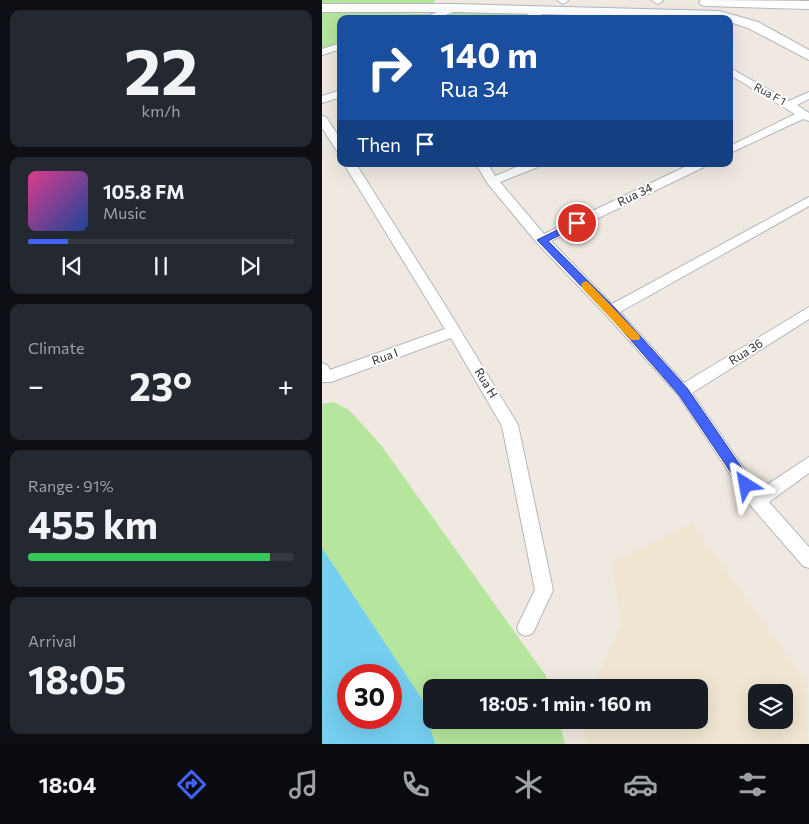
<!DOCTYPE html>
<html lang="en">
<head>
<meta charset="utf-8">
<style>
  :root { --surface:#171b24; --page:#242831; --text:#f1f3f6; --muted:#9ea1a6; --line:#363941; --accent:#4264fb }
  body { margin:0; font-family:Commissioner,sans-serif; background:var(--page); color:var(--text); height:100vh; display:flex; flex-direction:column; font-size:19px; white-space:nowrap }
  * { box-sizing:border-box; margin:0 }
  p { font-size:16px; color:var(--muted) }
  .icon { flex:none; width:28px; height:28px; fill:none; stroke:currentColor; stroke-width:2; stroke-linecap:round; stroke-linejoin:round }
  .map { position:relative; flex:1; overflow:hidden }
  .side { display:flex; flex-direction:column; gap:10px; padding:10px; background:#0d0f14; width:322px }
  .side>* { flex:none }
  .guide { position:absolute; left:15px; top:15px; width:396px; height:152px; border-radius:10px; box-shadow:0 5px 20px #0002; background:#1a4fa0; color:#fff; overflow:hidden }
  .tools { position:absolute; left:426px; top:684px; display:grid; gap:10px }
  .tools a { display:grid; place-items:center; width:45px; height:45px; border-radius:10px; background:var(--surface); box-shadow:0 5px 20px #0002; font-size:25px }
  .speed { position:absolute; left:15px; top:664px; display:flex; gap:10px; font-size:25px; font-weight:700; text-align:center }
  .speed>* { display:grid; place-content:center; width:65px; height:65px; border-radius:50%; background:var(--surface); box-shadow:0 5px 20px #0002; line-height:1 }
  .speed .limit { border:8px solid #d22; background:#fff; color:#111 }
  .pin { position:absolute; display:grid; place-items:center; width:42px; height:42px; color:#fff; margin:-21px; border:2px solid #fff; border-radius:50%; box-shadow:0 1px 5px #0007 }
  .me { position:absolute; width:55px; margin:-28px; rotate:326deg; stroke-linejoin:round; filter:drop-shadow(0 0 4px #0008) }
  .turn { display:flex; align-items:center; gap:18px; height:105px; padding:0 20px; font-size:22px }
  .turn .icon { width:65px; height:65px; stroke-width:2.5 }
  .turn b { display:block; font-size:35px; line-height:42px }
  .then { display:flex; align-items:center; height:48px; padding:0 20px; background:#0003; gap:10px; font-size:19px }
  .big { font-size:38px; font-weight:700; line-height:1.1 }
  .side .card { flex:1; display:flex; flex-direction:column; justify-content:center; gap:8px; min-width:0; padding:0 18px; border-radius:10px; background:var(--page) }
  .side .dial { align-items:center; gap:0 }
  .dial b { font-size:65px; line-height:1 }
  .song { display:flex; align-items:center; gap:15px }
  .cover { width:60px; height:60px; border-radius:8px; background:linear-gradient(135deg,hsl(330 70% 55%),hsl(220 70% 35%)) }
  .played { height:5px; border-radius:2px; background:linear-gradient(90deg,var(--accent) 15%,var(--line) 15%) }
  .keys { display:flex; justify-content:space-around; direction:ltr }
  .heat { display:flex; justify-content:space-between; align-items:center; font-size:28px; direction:ltr }
  .charge { height:8px; border-radius:4px; background:linear-gradient(90deg,#34c759 91%,var(--line) 0) }
  .trip { position:absolute; left:101px; top:679px; width:285px; height:50px; border-radius:10px; background:var(--surface); box-shadow:0 5px 20px #0002; font-weight:700; line-height:50px; text-align:center }
  .menu { display:flex; height:80px; justify-content:space-around; align-items:center; background:#090b0e; color:var(--muted) }
  .menu .icon { width:35px; height:35px }
  .menu .selected { color:var(--accent) }
  .menu b { font-size:22px; color:var(--text) }
  main { display:flex; flex:1; min-height:0 }
  .map>svg:first-child { display:block }
  .education { fill:#f0e6d1; fill-rule:evenodd }
  .green { fill:#b6e59e; fill-rule:evenodd }
  .water { fill:#75cff0; fill-rule:evenodd }
  .lines { fill:none; stroke-linecap:round; stroke-linejoin:round }
  .street-casing { stroke:#b4b7c1; stroke-width:2 }
  .secondary-casing { stroke:#b4b7c1; stroke-width:2 }
  .street { fill:#fff; fill-rule:evenodd }
  .secondary { fill:#fff; fill-rule:evenodd }
  .route { fill:#4264fb; stroke:#2b41a3 }
  .slow { fill:#f59e0b }
  .labels { text-anchor:middle; stroke-width:4; stroke-linejoin:round; paint-order:stroke }
  .far-street-label { font-size:11px; fill:#2e2e2e; stroke:#fff }
  .street-label { font-size:12px; fill:#2e2e2e; stroke:#fff }
</style>
</head>
<body>
<main>
<section class="side">
<div class="card dial"><b>22</b><p>km/h</p></div>
<div class="card">
<div class="song"><i class="cover"></i><div><b>105.8 FM</b><p>Music</p></div></div>
<div class="played"></div>
<div class="keys"><svg class="icon" aria-label="previous" viewBox="0 0 24 24"><path d="M18 5L8 12l10 7zM5 5v14"/></svg><svg class="icon" aria-label="pause" viewBox="0 0 24 24"><path d="M8 5v14M16 5v14"/></svg><svg class="icon" aria-label="next" viewBox="0 0 24 24"><path d="M6 5l10 7-10 7zM19 5v14"/></svg></div>
</div>
<div class="card"><p>Climate</p>
<div class="heat"><a>−</a><b class="big">23°</b><a>+</a></div>
</div>
<div class="card"><p>Range · 91%</p><b class="big">455 km</b><div class="charge"></div></div>
<div class="card"><p>Arrival</p><b class="big">18:05</b></div>
</section>
<div class="map">
<svg width="487" height="744" viewBox="0 0 487 744">
  <rect width="100%" height="100%" fill="#efe9e1"/>
  <path class="education" d="M370 523 486 684V744H263L262 720H378V688L270 687 299 625 290 562ZM435 692H462V720H435Z"/>
  <g class="green">
    <polygon points="0,0 114,0 108,6 0,5"/>
    <polygon points="0,12 8,12 109,14 93,19 19,19 19,43 0,49"/>
    <polygon points="129,12 204,14 192,19 111,19"/>
    <path d="M12 402 28 411 59 445 224 676 228 687 110 688V720H237L243 744H0V404ZM26 675H69V718H26Z"/>
  </g>
  <path class="water" d="M0 548 100 699 113 744H0ZM26 675H69V718H26Z"/>
  <g class="lines">
    <g class="street-casing">
      <g id="street">
        <polygon points="235,0 245,0 246,1 241,4"/>
        <polygon points="329,0 340,0 341,1 336,4"/>
        <polygon points="134,5 137,6 137,10 112,19 97,19"/>
        <polygon points="220,8 225,11 223,13 210,19 196,19"/>
        <path d="M283 10 288 13C281 19 272 19 262 19Z"/>
        <path d="M305 11 317 17 319 19C312 19 305 20 300 14Z"/>
        <polygon points="19,43 19,49 0,55 0,49"/>
        <polygon points="408,68 467,101 487,92 487,99 475,105 487,113 487,121 481,119 408,153 408,146 473,114 408,75"/>
        <polygon points="19,90 19,97 0,103 0,96"/>
        <polygon points="0,116 4,117 19,140 19,152 15,151 0,128"/>
        <polygon points="22,164 34,164 123,305 196,425 231,590 211,633 204,636 197,633 195,627 213,590 180,426 129,338 9,382 0,382 0,363 5,365 8,370 123,329"/>
        <polygon points="154,164 166,164 173,176 202,164 218,164 216,167 178,182 222,234 369,164 384,164 382,167 229,241 290,304 487,197 487,206 298,312 362,383 487,307 487,319 370,393 437,490 487,457 487,473 447,502 487,547 487,568 481,566 429,506 356,395 284,315 215,243 166,184"/>
      </g>
    </g>
    <g class="secondary-casing">
      <g id="secondary">
        <polygon points="379,0 487,1 487,9 384,6 379,5 377,2"/>
        <polygon points="0,4 134,4 397,11 436,22 487,50 487,60 426,28 408,22 408,19 134,12 0,12"/>
      </g>
    </g>
    <use href="#street" class="street"/>
    <use href="#secondary" class="secondary"/>
  </g>
  <polygon class="route" points="255,220 258,221 258,225 226,241 293,308 365,388 429,481 431,485 429,489 424,490 420,489 357,395 285,313 215,240"/>
  <polygon class="slow" points="264,281 267,283 317,335 318,338 317,340 309,340 260,288 259,285 260,283"/>
  <g class="labels">
    <g class="far-street-label">
      <text transform="translate(448 94) rotate(29)" y="4">Rua F 1</text>
    </g>
    <g class="street-label">
      <text transform="translate(313 195) rotate(-26)" y="4">Rua 34</text>
      <text transform="translate(424 352) rotate(-32)" y="4">Rua 36</text>
      <text transform="translate(63 357) rotate(-20)" y="4">Rua I</text>
      <text transform="translate(164 383) rotate(59)" y="4">Rua H</text>
    </g>
  </g>
</svg>
<div class="tools">
<a><svg class="icon" aria-label="layers" viewBox="0 0 24 24"><path d="M12 4l9 5-9 5-9-5zM3 14l9 5 9-5"/></svg></a>
</div>
<div class="speed"><div class="limit">30</div></div>
<div class="pin" style="left:255px;top:223px;background:#d93025"><svg class="icon" aria-label="arrive" viewBox="0 0 24 24"><path d="M6 21V4h12l-3 4 3 4H6"/></svg></div>
<svg class="me" style="left:424px;top:485px" viewBox="-20 -20 40 40"><path d="M0-17L14 15 0 8-14 15z" fill="#4264fb" stroke="#fff" stroke-width="4"/></svg>
<div class="trip">18:05 · 1 min · 160 m</div>
<div class="guide">
<div class="turn"><svg class="icon" aria-label="right" viewBox="0 0 24 24"><path d="M7 20v-9h11M14 6l5 5-5 5"/></svg><div><b>140 m</b>Rua 34</div></div>
<div class="then">Then<svg class="icon" aria-label="arrive" viewBox="0 0 24 24"><path d="M6 21V4h12l-3 4 3 4H6"/></svg></div>
</div>
</div>
</main>
<nav class="menu">
<b>18:04</b>
<svg class="icon selected" aria-label="directions" viewBox="0 0 24 24"><path d="M12 3l9 9-9 9-9-9zM9 14v-3h6M13 9l2 2-2 2"/></svg>
<svg class="icon" aria-label="music" viewBox="0 0 24 24"><path d="M9 18V5l10-2v13"/><circle cx="6" cy="18" r="3"/><circle cx="16" cy="16" r="3"/></svg>
<svg class="icon" aria-label="phone" viewBox="0 0 24 24"><path d="M5 4h4l2 5-3 2q2 4 5 5l2-3 5 2v4C11 20 4 13 5 4z"/></svg>
<svg class="icon" aria-label="climate" viewBox="0 0 24 24"><path d="M12 3v18M4 7l16 10M4 17L20 7"/></svg>
<svg class="icon" aria-label="car" viewBox="0 0 24 24"><path d="M5 17H2v-5l4-1 3-4h7l3 4 3 1v5h-3M9 17h6M6 11h13"/><circle cx="7" cy="17" r="2"/><circle cx="17" cy="17" r="2"/></svg>
<svg class="icon" aria-label="filters" viewBox="0 0 24 24"><path d="M4 7h16M4 17h16"/><circle cx="9" cy="7" r="2"/><circle cx="15" cy="17" r="2"/></svg>
</nav>
</body>
</html>
